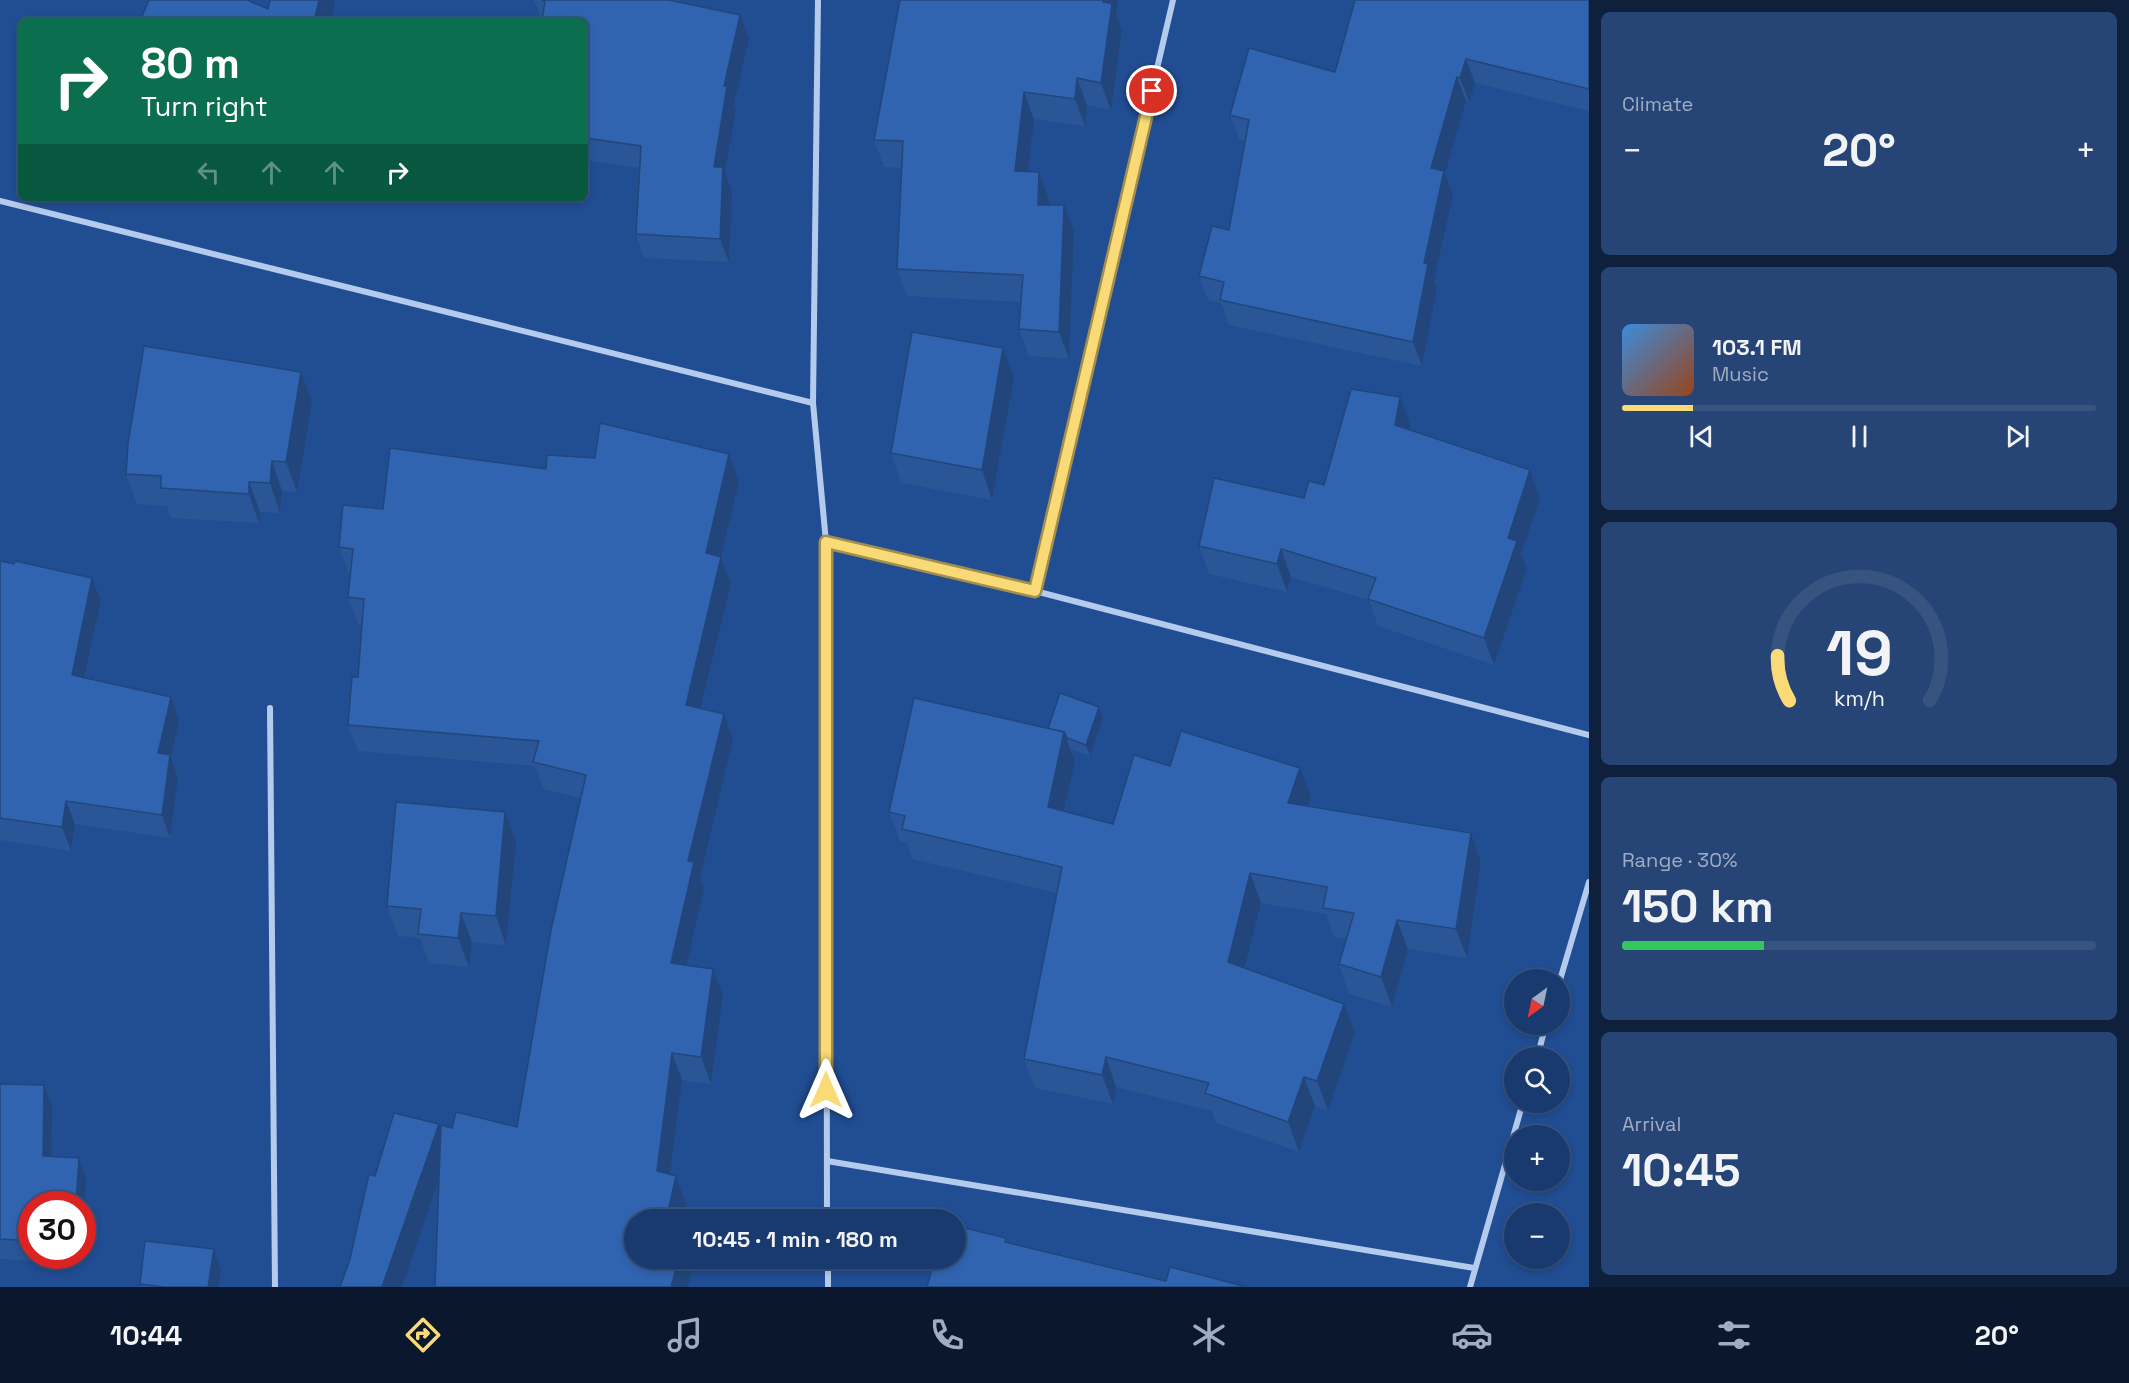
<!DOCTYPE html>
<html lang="en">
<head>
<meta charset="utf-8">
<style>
  :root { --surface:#193a6e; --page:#264576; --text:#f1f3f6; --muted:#9fadc2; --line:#375481; --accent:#f9da76 }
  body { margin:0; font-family:"Space Grotesk",sans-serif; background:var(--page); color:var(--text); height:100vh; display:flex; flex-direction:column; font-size:22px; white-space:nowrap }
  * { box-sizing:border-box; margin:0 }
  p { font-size:20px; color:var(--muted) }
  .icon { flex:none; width:33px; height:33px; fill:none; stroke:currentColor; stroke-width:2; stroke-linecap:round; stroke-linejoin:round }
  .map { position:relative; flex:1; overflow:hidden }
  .sheet { display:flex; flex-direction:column; gap:12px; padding:12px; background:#0e203c; width:540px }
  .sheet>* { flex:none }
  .guide { position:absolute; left:18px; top:18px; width:570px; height:183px; border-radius:9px; box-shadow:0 3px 9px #0003,0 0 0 2px var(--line); background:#0b6e4f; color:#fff; overflow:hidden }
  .needle { width:39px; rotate:213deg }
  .tools { position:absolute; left:1504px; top:969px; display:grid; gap:12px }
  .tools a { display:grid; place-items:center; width:66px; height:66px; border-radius:50%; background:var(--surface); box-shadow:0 3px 9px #0003,0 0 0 2px var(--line); font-size:30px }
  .speed { position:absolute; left:18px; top:1191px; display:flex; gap:12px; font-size:30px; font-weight:700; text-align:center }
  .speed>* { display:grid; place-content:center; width:78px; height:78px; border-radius:50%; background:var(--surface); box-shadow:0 3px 9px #0003,0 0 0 2px var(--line); line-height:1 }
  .speed .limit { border:9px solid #d22; background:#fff; color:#111 }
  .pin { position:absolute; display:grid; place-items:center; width:51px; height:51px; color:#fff; margin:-26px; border:3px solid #fff; border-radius:50%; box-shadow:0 2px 6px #0007 }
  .me { position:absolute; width:66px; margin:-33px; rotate:0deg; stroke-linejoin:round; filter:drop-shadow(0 0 4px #0008) }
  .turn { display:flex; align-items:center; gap:21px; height:126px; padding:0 24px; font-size:27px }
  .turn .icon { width:78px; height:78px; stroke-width:2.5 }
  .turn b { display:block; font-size:42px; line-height:51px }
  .lanes { display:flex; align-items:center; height:57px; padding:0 24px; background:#0003; justify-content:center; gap:30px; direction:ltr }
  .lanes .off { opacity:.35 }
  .big { font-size:45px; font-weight:700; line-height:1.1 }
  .sheet .tile { flex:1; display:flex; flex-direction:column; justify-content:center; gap:9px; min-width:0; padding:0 21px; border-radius:9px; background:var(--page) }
  .sheet .dial { align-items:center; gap:0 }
  .dial svg { height:156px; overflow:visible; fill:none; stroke:var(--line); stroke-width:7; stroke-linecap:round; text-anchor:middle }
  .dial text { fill:var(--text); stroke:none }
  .song { display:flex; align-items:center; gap:18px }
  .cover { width:72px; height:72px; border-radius:9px; background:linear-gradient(135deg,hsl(210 70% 55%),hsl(20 70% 35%)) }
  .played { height:6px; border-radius:3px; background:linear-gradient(90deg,var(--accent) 15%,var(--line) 15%) }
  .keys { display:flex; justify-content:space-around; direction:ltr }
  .heat { display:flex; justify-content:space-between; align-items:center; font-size:33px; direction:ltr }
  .charge { height:9px; border-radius:4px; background:linear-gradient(90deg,#34c759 30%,var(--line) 0) }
  .trip { position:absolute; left:624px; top:1209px; width:342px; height:60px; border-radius:30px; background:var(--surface); box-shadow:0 3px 9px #0003,0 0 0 2px var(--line); font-weight:700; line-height:60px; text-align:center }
  .dock { display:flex; height:96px; justify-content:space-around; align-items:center; background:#0a172c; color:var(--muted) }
  .dock .icon { width:42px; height:42px }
  .dock .on { color:var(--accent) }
  .dock b { font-size:27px; color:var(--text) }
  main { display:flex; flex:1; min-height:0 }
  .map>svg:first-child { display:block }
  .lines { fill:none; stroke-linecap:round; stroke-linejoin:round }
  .minor { stroke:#b4cbed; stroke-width:6 }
  .wall { fill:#2a5697 }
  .shaded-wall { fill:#22467b }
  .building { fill:#3164b0; stroke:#22467b; stroke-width:1.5 }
  .route-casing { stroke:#a28e4d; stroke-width:15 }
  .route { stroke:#f9da76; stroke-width:10 }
</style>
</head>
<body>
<main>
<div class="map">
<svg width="1589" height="1287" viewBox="0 0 1589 1287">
  <rect width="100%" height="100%" fill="#214d93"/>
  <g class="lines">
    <g class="minor">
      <polyline points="818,0 813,403 826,542 827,1220"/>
      <polyline points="0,201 813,403"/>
      <polyline points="826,542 1035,591 1589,735"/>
      <polyline points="1035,591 1173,0"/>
      <polyline points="270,708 275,1287"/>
      <polyline points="1560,980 1589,882"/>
      <polyline points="1537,1058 1546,1024"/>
      <polyline points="827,1161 1474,1268"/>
      <polyline points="828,1258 828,1287"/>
      <polyline points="1470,1287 1523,1102"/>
    </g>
  </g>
  <g class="wall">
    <polygon points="534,0 679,0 679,2 749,39 734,104 736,110 725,172 732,191 729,262 644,258 636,234 639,168 585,160 585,21 542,21"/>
    <polygon points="1589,0 1589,111 1475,83 1469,102 1466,101 1445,174 1453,195 1434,280 1437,288 1422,366 1229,325 1221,303 1208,300 1199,276 1229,230 1245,141 1239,139 1230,115 1335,72"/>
    <polygon points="1116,13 1122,31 1111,110 1087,105 1085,126 1034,119 1028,171 1039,172 1049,199 1049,205 1074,232 1069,359 1029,356 1019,329 1021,302 907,296 897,269 902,168 884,167 874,140"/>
    <polygon points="1014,378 992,500 901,483 891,453"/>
    <polygon points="312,402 297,492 282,491 280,513 260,512 259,523 171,518 167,506 137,504 126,474"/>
    <polygon points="1410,425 1409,430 1530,470 1540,498 1521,554 1527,568 1494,665 1378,626 1369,600 1291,577 1287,592 1209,574 1199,546 1304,498 1324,485"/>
    <polygon points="729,454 739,481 721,557 731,584 701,708 733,740 700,878 704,889 686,965 723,996 711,1084 682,1080 670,1174 676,1176 686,1203 634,1220 694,1262 439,1182 402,1287 350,1259 375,1176 439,1124 440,1128 452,1128 517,1127 580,798 543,789 535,766 358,751 348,725 358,677 362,624 358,624 348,597 351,574 349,574 339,547 383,509 546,469 595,458"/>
    <polygon points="0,561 92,578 101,601 85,678 179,720 171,758 178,779 170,838 75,824 71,851 0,840"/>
    <polygon points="1099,707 1103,718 1090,756 1071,749 1075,762 1064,811 1113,824 1170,766 1311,797 1308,806 1471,833 1481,863 1467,958 1408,949 1392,1007 1349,994 1339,964 1346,939 1334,937 1326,914 1261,903 1245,968 1355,1033 1328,1111 1315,1106 1299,1152 1216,1123 1212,1111 1116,1087 1113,1104 1035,1088 1024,1059 1057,893 912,859 907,843 900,841 889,812 1048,729"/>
    <polygon points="516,842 506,946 472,942 469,967 429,963 420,938 398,936 387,906"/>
    <polygon points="0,1084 44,1085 52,1105 51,1156 79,1158 86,1179 32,1204 32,1256 81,1256 81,1264 0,1259"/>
    <polygon points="214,1249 221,1270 219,1287 141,1287 140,1284"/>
  </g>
  <g class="shaded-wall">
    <polygon points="319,0 334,0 335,3 331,21 314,21"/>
    <polygon points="1103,0 1118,0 1116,13 1122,31 1111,110 1101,83"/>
    <polygon points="740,15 749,39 734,104 736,110 725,172 732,191 729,262 720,239 714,167 724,86"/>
    <polygon points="1466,59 1475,83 1469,102 1460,78"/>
    <polygon points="1457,77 1466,101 1445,174 1453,195 1434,280 1437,288 1422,366 1413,342 1424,263 1431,168"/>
    <polygon points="1077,78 1087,105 1085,126 1075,99"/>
    <polygon points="1024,92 1034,119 1025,198 1015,171"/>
    <polygon points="1039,172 1049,199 1048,232 1038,205"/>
    <polygon points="1064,205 1074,232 1069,359 1059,332"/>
    <polygon points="1003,348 1014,378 992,500 982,470"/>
    <polygon points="301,372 312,402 297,492 286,462"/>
    <polygon points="1400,397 1410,425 1405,452 1395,425"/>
    <polygon points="729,454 739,481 721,557 731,584 695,731 686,705 706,553"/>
    <polygon points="272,461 282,491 280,513 270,483"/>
    <polygon points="1530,470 1540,498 1521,554 1527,568 1494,665 1484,638 1508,538"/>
    <polygon points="249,482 260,512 259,523 249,494"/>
    <polygon points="1281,549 1291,577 1287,592 1277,564"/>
    <polygon points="92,578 101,601 80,698 72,675"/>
    <polygon points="171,697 179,720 171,758 178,779 170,838 162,815 158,753"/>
    <polygon points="1099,707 1103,718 1090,756 1086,745"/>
    <polygon points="724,714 733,740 700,878 704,889 681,989 671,963 688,861"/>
    <polygon points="1064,732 1075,762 1058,836 1048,807"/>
    <polygon points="1300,768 1311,797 1299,832 1288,803"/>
    <polygon points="66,801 75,824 71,851 62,827"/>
    <polygon points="505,812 516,842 506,946 496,916"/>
    <polygon points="1471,833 1481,863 1467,958 1456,929"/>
    <polygon points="1250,873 1261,903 1239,991 1228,962"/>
    <polygon points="461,913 472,942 469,967 458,938"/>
    <polygon points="1397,920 1408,949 1392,1007 1381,977"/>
    <polygon points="713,969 723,996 711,1084 701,1057"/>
    <polygon points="1344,1004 1355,1033 1328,1111 1317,1081"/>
    <polygon points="672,1053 682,1080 667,1198 657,1171"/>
    <polygon points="1106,1057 1116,1087 1113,1104 1102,1075"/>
    <polygon points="1304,1077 1315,1106 1299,1152 1288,1122"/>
    <polygon points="44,1085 52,1105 51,1176 43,1156"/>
    <polygon points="439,1124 449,1152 402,1287 382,1287"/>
    <polygon points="79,1158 86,1179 82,1237 82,1204 76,1204"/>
    <polygon points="676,1176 686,1203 682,1220 666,1220"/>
    <polygon points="214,1249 221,1270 219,1287 208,1287"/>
    <polygon points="78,1256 81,1256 81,1264"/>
    <polygon points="679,1258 693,1258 694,1262 688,1287 671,1287"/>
  </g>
  <g class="building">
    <polygon points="149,0 247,0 268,9 270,0 319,0 314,21 140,21"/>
    <polygon points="542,0 669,0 740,15 724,86 727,86 714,167 723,167 720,239 636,234 641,146 585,138 585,21 542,21 545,1"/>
    <polygon points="900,0 1103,0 1103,2 1112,4 1101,83 1077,78 1075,99 1024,92 1015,171 1039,172 1038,205 1064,205 1059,332 1019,329 1023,275 897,269 903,141 874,140"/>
    <polygon points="1355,0 1589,0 1589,89 1466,59 1460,78 1457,77 1431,168 1444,171 1424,263 1428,264 1413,342 1220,300 1224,282 1199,276 1212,226 1229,230 1249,120 1230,115 1249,48 1335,72"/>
    <polygon points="912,332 1003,348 982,470 891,453"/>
    <polygon points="144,346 301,372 286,462 272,461 270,483 249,482 249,494 161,488 161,476 126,474 128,444"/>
    <polygon points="1351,389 1400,397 1395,425 1530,470 1508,538 1517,541 1484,638 1368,599 1376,578 1281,549 1277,564 1199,546 1214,478 1304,498 1309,481 1324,485"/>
    <polygon points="600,423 729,454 706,553 721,557 686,705 724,714 688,861 694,862 671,963 713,969 701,1057 672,1053 657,1171 676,1176 666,1220 634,1220 634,1258 679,1258 671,1287 435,1287 441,1125 452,1128 456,1112 517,1127 551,930 586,775 533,762 539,741 348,725 352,677 358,677 364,599 348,597 353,549 339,547 343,505 383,509 390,448 546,469 547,455 595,458"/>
    <polygon points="0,561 14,564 15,561 92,578 72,675 171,697 158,753 170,755 162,815 66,801 62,827 0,818"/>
    <polygon points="1060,693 1099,707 1086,745 1067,738 1064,732 1048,729"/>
    <polygon points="914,698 1064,732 1048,807 1113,824 1134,755 1170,766 1181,731 1300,768 1288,803 1471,833 1456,929 1397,920 1381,977 1339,964 1354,913 1323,908 1327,887 1250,873 1228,962 1344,1004 1317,1081 1304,1077 1288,1122 1205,1093 1209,1083 1106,1057 1102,1075 1024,1059 1062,867 902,829 905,816 889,812"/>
    <polygon points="396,802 505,812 496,916 461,913 458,938 418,934 421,909 387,906"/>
    <polygon points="0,1084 44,1085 43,1156 79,1158 76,1204 32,1204 32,1241 0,1239"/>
    <polygon points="394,1113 439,1124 382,1287 340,1287 350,1259 369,1174 375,1176"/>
    <polygon points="956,1226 1006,1238 1005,1242 1166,1281 1170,1267 1247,1287 927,1287 935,1258 956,1258"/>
    <polygon points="145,1241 214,1249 208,1287 164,1287 140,1284"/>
  </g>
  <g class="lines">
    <g class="route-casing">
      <polyline id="route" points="826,1090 826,542 1035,591 1152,91"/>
    </g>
    <use href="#route" class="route"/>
  </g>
</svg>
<div class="tools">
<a><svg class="needle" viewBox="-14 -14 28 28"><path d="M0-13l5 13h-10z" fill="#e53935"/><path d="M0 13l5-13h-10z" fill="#9fadc2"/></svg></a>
<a><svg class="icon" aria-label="search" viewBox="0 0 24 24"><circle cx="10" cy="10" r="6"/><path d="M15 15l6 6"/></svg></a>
<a>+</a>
<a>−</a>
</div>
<div class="speed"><div class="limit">30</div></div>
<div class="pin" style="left:1152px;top:91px;background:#d93025"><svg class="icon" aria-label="arrive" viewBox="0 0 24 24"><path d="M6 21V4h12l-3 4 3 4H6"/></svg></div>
<svg class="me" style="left:826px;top:1090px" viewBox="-20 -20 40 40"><path d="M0-17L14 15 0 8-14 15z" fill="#f9da76" stroke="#fff" stroke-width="4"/></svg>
<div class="trip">10:45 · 1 min · 180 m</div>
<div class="guide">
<div class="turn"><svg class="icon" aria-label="right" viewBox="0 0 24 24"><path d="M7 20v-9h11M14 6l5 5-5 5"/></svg><div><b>80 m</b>Turn right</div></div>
<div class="lanes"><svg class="icon off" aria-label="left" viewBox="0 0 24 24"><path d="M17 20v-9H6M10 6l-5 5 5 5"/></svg><svg class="icon off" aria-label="ahead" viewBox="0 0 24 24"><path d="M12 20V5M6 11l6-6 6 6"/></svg><svg class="icon off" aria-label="ahead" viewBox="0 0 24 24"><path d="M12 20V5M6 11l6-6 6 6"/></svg><svg class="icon" aria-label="right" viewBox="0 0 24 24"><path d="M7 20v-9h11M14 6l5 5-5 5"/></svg></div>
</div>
</div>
<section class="sheet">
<div class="tile"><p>Climate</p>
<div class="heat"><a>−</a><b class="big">20°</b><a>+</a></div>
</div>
<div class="tile">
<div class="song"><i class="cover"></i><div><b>103.1 FM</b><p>Music</p></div></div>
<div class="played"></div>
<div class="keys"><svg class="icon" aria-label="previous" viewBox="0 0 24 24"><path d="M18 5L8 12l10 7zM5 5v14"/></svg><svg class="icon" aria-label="pause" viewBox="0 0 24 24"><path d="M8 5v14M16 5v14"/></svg><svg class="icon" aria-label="next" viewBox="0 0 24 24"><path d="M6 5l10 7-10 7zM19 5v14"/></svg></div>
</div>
<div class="tile dial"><svg viewBox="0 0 100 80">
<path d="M14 69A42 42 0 1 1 86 69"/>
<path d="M14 69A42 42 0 0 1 8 46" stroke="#f9da76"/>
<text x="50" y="56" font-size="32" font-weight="700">19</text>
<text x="50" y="72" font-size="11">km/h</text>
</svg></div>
<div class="tile"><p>Range · 30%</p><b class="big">150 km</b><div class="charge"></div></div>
<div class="tile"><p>Arrival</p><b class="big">10:45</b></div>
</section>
</main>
<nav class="dock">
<b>10:44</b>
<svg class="icon on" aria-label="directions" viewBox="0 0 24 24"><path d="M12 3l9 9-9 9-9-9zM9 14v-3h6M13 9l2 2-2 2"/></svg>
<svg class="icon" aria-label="music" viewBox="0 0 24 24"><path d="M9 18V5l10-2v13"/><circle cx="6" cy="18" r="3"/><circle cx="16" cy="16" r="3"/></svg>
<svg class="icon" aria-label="phone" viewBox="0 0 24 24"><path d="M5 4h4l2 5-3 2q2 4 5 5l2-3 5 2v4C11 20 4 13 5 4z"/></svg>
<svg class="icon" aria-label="climate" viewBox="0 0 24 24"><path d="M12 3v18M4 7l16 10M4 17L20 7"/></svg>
<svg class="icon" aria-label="car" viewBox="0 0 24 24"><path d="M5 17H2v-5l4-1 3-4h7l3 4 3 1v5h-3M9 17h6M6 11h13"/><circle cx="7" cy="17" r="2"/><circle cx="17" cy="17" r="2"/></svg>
<svg class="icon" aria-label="filters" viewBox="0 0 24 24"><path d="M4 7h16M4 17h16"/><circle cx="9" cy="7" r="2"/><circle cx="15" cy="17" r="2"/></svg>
<b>20°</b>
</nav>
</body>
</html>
